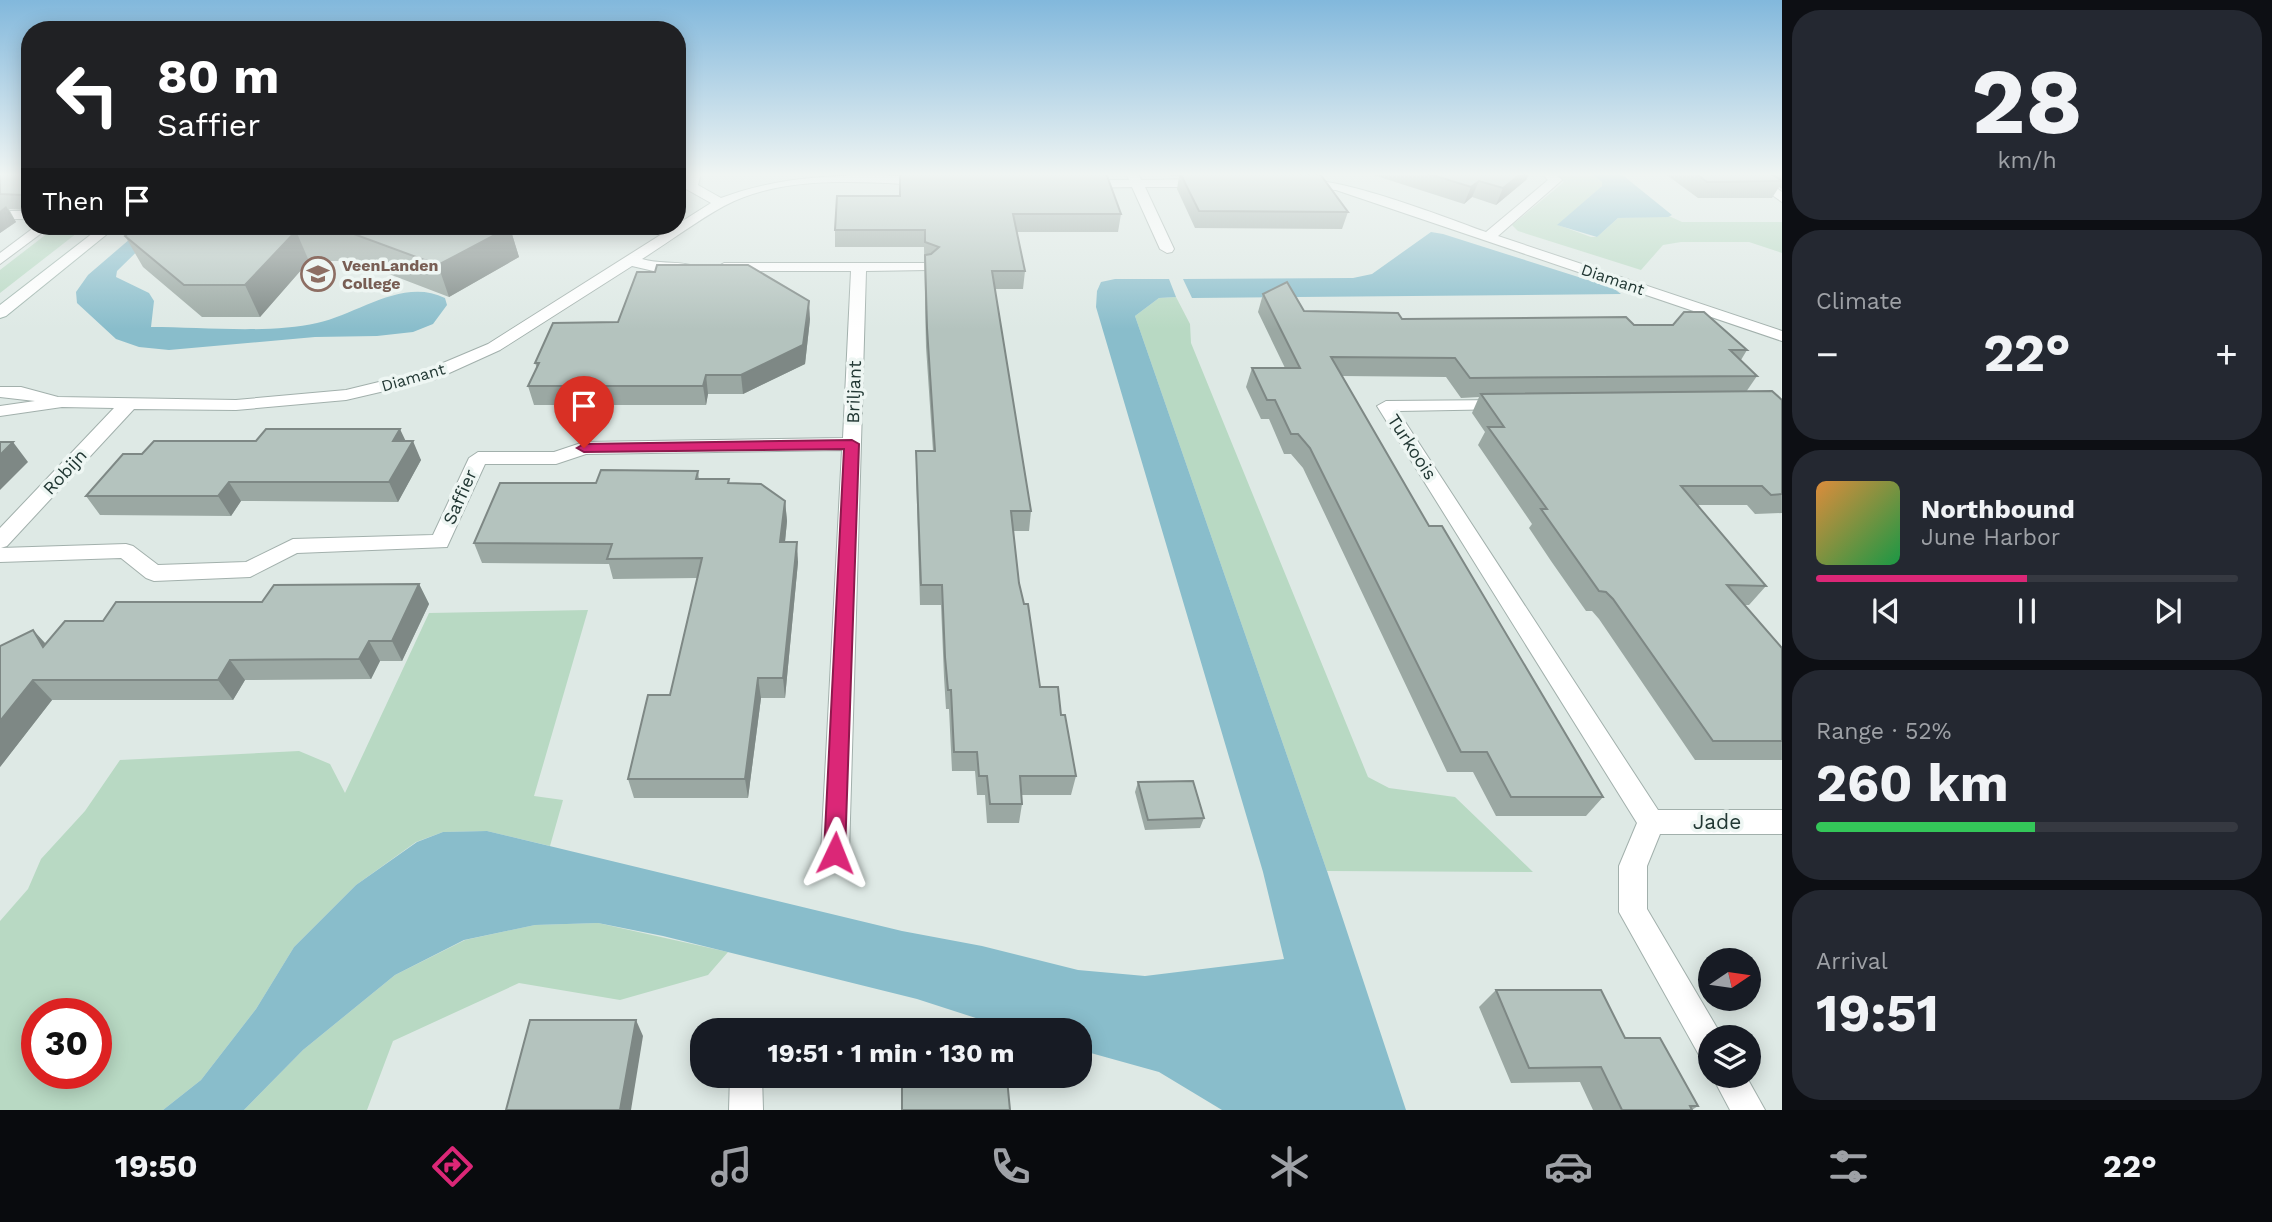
<!DOCTYPE html>
<html lang="en">
<head>
<meta charset="utf-8">
<style>
  :root { --surface:#171b24; --page:#242831; --text:#f1f3f6; --muted:#9ea1a6; --line:#363941; --accent:#db2777 }
  body { margin:0; font-family:"Work Sans",sans-serif; background:var(--page); color:var(--text); height:100vh; display:flex; flex-direction:column; font-size:26px; white-space:nowrap }
  * { box-sizing:border-box; margin:0 }
  p { font-size:23px; color:var(--muted) }
  .icon { flex:none; width:38px; height:38px; fill:none; stroke:currentColor; stroke-width:2; stroke-linecap:round; stroke-linejoin:round }
  .map { position:relative; flex:1; overflow:hidden }
  .drawer { display:flex; flex-direction:column; gap:10px; padding:10px; background:#0d0f14; width:490px }
  .drawer>* { flex:none }
  .banner { position:absolute; left:21px; top:21px; width:665px; height:214px; border-radius:28px; box-shadow:0 4px 18px #0003; background:#202124; color:#fff; overflow:hidden }
  .needle { width:46px; rotate:77deg }
  .tools { position:absolute; left:1698px; top:948px; display:grid; gap:14px }
  .tools a { display:grid; place-items:center; width:63px; height:63px; border-radius:50%; background:var(--surface); box-shadow:0 4px 18px #0003; font-size:35px }
  .speed { position:absolute; left:21px; top:998px; display:flex; gap:14px; font-size:35px; font-weight:700; text-align:center }
  .speed>* { display:grid; place-content:center; width:91px; height:91px; border-radius:50%; background:var(--surface); box-shadow:0 4px 18px #0003; line-height:1 }
  .speed .limit { border:10px solid #d22; background:#fff; color:#111 }
  .pin { position:absolute; display:grid; place-items:center; width:60px; height:60px; color:#fff; margin:-72px -30px; border-radius:50% 50% 50% 0; rotate:-45deg; box-shadow:0 0 7px #0007 }
  .pin .icon { rotate:45deg }
  .me { position:absolute; width:77px; margin:-38px; rotate:2deg; stroke-linejoin:round; filter:drop-shadow(0 0 5px #0008) }
  .turn { display:flex; align-items:center; gap:24px; height:147px; padding:0 21px; font-size:32px }
  .turn .icon { width:91px; height:91px; stroke-width:2.5 }
  .turn b { display:block; font-size:49px; line-height:60px }
  .then { display:flex; align-items:center; height:66px; padding:0 21px; background:#0003; gap:14px; font-size:26px }
  .big { font-size:52px; font-weight:700; line-height:1.1 }
  .drawer .widget { flex:1; display:flex; flex-direction:column; justify-content:center; gap:10px; min-width:0; padding:0 24px; border-radius:28px; background:var(--page) }
  .drawer .dial { align-items:center; gap:0 }
  .dial b { font-size:91px; line-height:1 }
  .song { display:flex; align-items:center; gap:21px }
  .cover { width:84px; height:84px; border-radius:10px; background:linear-gradient(135deg,hsl(30 70% 55%),hsl(140 70% 35%)) }
  .played { height:7px; border-radius:4px; background:linear-gradient(90deg,var(--accent) 50%,var(--line) 50%) }
  .keys { display:flex; justify-content:space-around; direction:ltr }
  .heat { display:flex; justify-content:space-between; align-items:center; font-size:38px; direction:ltr }
  .charge { height:10px; border-radius:5px; background:linear-gradient(90deg,#34c759 52%,var(--line) 0) }
  .trip { position:absolute; left:690px; top:1018px; width:402px; height:70px; border-radius:28px; background:var(--surface); box-shadow:0 4px 18px #0003; font-weight:700; line-height:70px; text-align:center }
  .tabs { display:flex; height:112px; justify-content:space-around; align-items:center; background:#090b0e; color:var(--muted) }
  .tabs .icon { width:49px; height:49px }
  .tabs .on { color:var(--accent) }
  .tabs b { font-size:32px; color:var(--text) }
  main { display:flex; flex:1; min-height:0 }
  .map>svg:first-child { display:block }
  .green { fill:#b8d9c3; fill-rule:evenodd }
  .water { fill:#89bdcb }
  .lines { fill:none; stroke-linecap:round; stroke-linejoin:round }
  .street-casing { stroke:#a2b0ac; stroke-width:2 }
  .secondary-casing { stroke:#9fb4ad; stroke-width:2 }
  .street { fill:#fff; fill-rule:evenodd }
  .secondary { fill:#fff; fill-rule:evenodd }
  .wall { fill:#9ba8a3 }
  .shaded-wall { fill:#7e8885 }
  .building { fill:#b4c3be; stroke:#7e8885; stroke-width:2 }
  .route { fill:#db2777; stroke:#8e194d; stroke-width:2 }
  .labels { text-anchor:middle; stroke-width:7; stroke-linejoin:round; paint-order:stroke }
  .far-education-label { font-size:16px; font-weight:bold; fill:#785e54; stroke:#eef6f3; text-anchor:start }
  .far-street-label { font-size:16px; fill:#213733; stroke:#eef6f3 }
  .street-label { font-size:18px; fill:#213733; stroke:#eef6f3 }
  .near-street-label { font-size:21px; fill:#213733; stroke:#eef6f3 }
</style>
</head>
<body>
<main>
<div class="map">
<svg width="1782" height="1110" viewBox="0 0 1782 1110">
  <rect width="100%" height="100%" fill="#dee9e5"/>
  <g class="green">
    <polygon points="1557,173 1591,173 1602,182 1602,186 1558,225 1591,237 1597,237 1618,218 1669,216 1682,222 1782,222 1782,253 1749,242 1681,242 1663,245 1641,270 1518,231 1512,225 1564,182"/>
    <polygon points="57,226 86,226 0,293 0,270"/>
    <polygon points="1176,297 1190,324 1191,343 1368,777 1389,788 1455,797 1533,872 1327,871 1135,316 1159,298"/>
    <path d="M588 610 534 796 563 800 550 846 487 831 443 832 416 842 356 885 294 947 256 1009 201 1080 163 1110H0V921L28 889 41 859 85 811 120 760 299 751 330 764 345 793 429 613ZM37 1013H96V1073H37Z"/>
    <polygon points="598,923 728,952 708,975 620,1000 519,983 393,1041 367,1110 244,1110 303,1050 395,975 465,940 535,925"/>
  </g>
  <g class="water">
    <polygon points="1591,173 1620,173 1672,215 1668,217 1618,218 1597,237 1557,225 1602,186 1602,182"/>
    <path d="M145 226H163L117 271 116 277 149 293 154 301 151 327C201 327 269 334 317 323 358 314 403 277 445 298L447 305 433 324 413 332 377 336 315 337 169 350 139 347 116 339 77 303 76 292 88 275Z"/>
    <polygon points="1431,232 1443,234 1613,288 1621,294 1192,298 1183,279 1353,278 1372,274"/>
    <polygon points="1115,279 1169,279 1176,297 1159,298 1135,316 1327,871 1406,1110 1222,1110 1159,1072 1080,1050 1080,1031 1016,1031 917,999 663,936 598,923 535,925 464,940 395,975 303,1050 244,1110 163,1110 201,1080 256,1009 294,947 356,885 417,842 443,832 487,831 902,931 982,946 1078,970 1145,976 1284,959 1263,872 1096,307 1097,291 1101,282"/>
  </g>
  <g class="lines">
    <g class="street-casing">
      <g id="street">
        <path d="M689 173H701L698 185 721 198C788 173 855 174 926 177L932 181 926 185C861 182 784 174 724 206 695 222 669 242 642 259 658 264 674 261 690 265L692 268 690 271 658 272 632 266 500 350 436 379 346 400 236 410 134 409 7 546 1 548 126 544 133 546 158 565 246 562 293 539 433 535 469 458 478 452H554L584 442 843 438 851 271H724L717 267 724 263H934L936 266 929 270 866 271 849 853 845 862 835 866 825 862 821 853 842 450 586 454 556 464H485L447 547 297 553 250 577 154 581 146 578 121 558 0 562V528L114 408 62 407 0 416V406L35 401 0 397V387H21L58 397 236 400 346 390 424 371 488 344 711 203 686 189 685 186Z"/>
        <polygon points="1126,173 1138,173 1141,180 1206,179 1212,183 1206,187 1145,187 1174,249 1172,252 1167,253 1160,249 1132,187 1081,188 1075,184 1081,180 1129,180"/>
        <path d="M1541 173H1555L1562 180 1498 236 1782 331V341L1336 190 1301 188 1295 184C1316 166 1455 221 1486 232L1548 180Z"/>
        <polygon points="1741,173 1755,173 1782,192 1782,202"/>
        <rect x="0" y="211" width="30" height="8"/>
        <polygon points="36,226 51,226 0,264 0,253"/>
        <polygon points="1503,400 1509,401 1512,405 1509,409 1398,411 1658,810 1782,810 1782,834 1660,834 1647,866 1647,909 1723,1038 1710,1038 1710,1060 1699,1055 1619,912 1619,866 1637,823 1377,406 1386,401"/>
        <polygon points="730,1076 762,1076 763,1110 729,1110"/>
        <polygon points="1712,1076 1746,1076 1765,1110 1730,1110"/>
      </g>
    </g>
    <g class="secondary-casing">
      <polygon id="secondary" points="102,226 117,226 6,316 0,318 0,305"/>
    </g>
    <use href="#street" class="street"/>
    <use href="#secondary" class="secondary"/>
  </g>
  <g class="wall">
    <polygon points="0,173 30,173 30,210 9,209 16,222 0,233"/>
    <polygon points="899,173 1106,173 1121,214 1118,232 1017,232 1025,271 1023,289 995,289 1031,511 1029,531 1013,531 1019,583 1040,687 1061,715 1076,776 1071,795 1021,795 1022,804 1019,823 987,823 985,795 977,795 975,771 952,771 949,709 946,709 944,677 941,605 920,605 916,471 916,451 933,451 926,347 924,247 835,247 835,230 900,196"/>
    <polygon points="1169,173 1306,173 1306,174 1348,212 1342,229 1195,228 1177,189 1179,176 1170,176"/>
    <polygon points="1367,173 1530,173 1526,180 1496,205 1472,197 1464,204"/>
    <polygon points="1664,173 1782,173 1782,189 1779,187 1772,198 1698,198"/>
    <polygon points="137,226 514,226 511,231 519,257 449,297 355,261 309,261 260,317 202,317 143,267 125,236"/>
    <polygon points="655,272 810,319 805,364 743,394 708,394 706,405 534,405 528,386 537,368 535,363 618,322"/>
    <polygon points="1263,294 1304,311 1402,319 1634,325 1747,350 1741,360 1757,376 1746,392 1782,400 1782,513 1755,514 1747,505 1697,505 1766,586 1749,605 1745,605 1782,648 1782,760 1695,760 1599,619 1592,611 1586,611 1551,561 1529,528 1532,524 1478,445 1485,432 1472,413 1479,397 1461,398 1446,377 1342,376 1429,526 1603,797 1586,816 1496,816 1473,772 1447,772 1303,468 1291,454 1284,454 1269,419 1261,419 1246,387 1252,368 1285,368 1258,312"/>
    <polygon points="405,441 421,460 398,502 241,501 231,516 100,515 86,496 142,454"/>
    <polygon points="698,471 699,479 729,479 729,483 785,501 787,521 785,542 798,562 785,698 761,698 748,798 634,798 628,779 670,695 697,578 613,579 609,564 482,563 474,543 596,483"/>
    <polygon points="419,584 429,604 402,661 380,661 371,679 245,680 233,700 52,700 0,767 33,630 46,644 103,621"/>
    <polygon points="1138,782 1204,818 1200,828 1145,830 1135,792"/>
    <polygon points="1496,990 1625,1038 1698,1106 1692,1110 1593,1110 1580,1082 1511,1083 1479,1007"/>
  </g>
  <g class="shaded-wall">
    <polygon points="1522,173 1530,173 1526,180 1496,205 1503,188"/>
    <polygon points="1479,181 1472,197 1464,204 1471,187"/>
    <polygon points="30,190 30,206 23,195"/>
    <polygon points="6,206 16,222 0,233 0,211"/>
    <polygon points="492,226 514,226 511,231 519,257 449,297 438,265"/>
    <polygon points="296,231 309,261 260,317 245,285"/>
    <polygon points="809,301 810,319 805,364 743,394 741,375"/>
    <polygon points="706,375 708,394 706,405 703,386"/>
    <polygon points="400,429 409,448 413,441 421,460 398,502 389,482 393,441"/>
    <polygon points="13,442 28,462 0,490 0,455"/>
    <polygon points="229,482 241,501 231,516 218,496"/>
    <polygon points="785,501 787,521 783,562 780,542"/>
    <polygon points="797,542 798,562 785,698 783,678"/>
    <polygon points="419,584 429,604 402,661 392,641"/>
    <polygon points="33,630 51,650 43,647"/>
    <polygon points="369,641 380,661 371,679 359,659"/>
    <polygon points="230,660 245,680 233,700 218,680"/>
    <polygon points="758,678 761,698 748,798 745,779"/>
    <polygon points="33,680 52,700 0,767 0,721"/>
    <polygon points="636,1020 643,1036 631,1110 620,1110"/>
  </g>
  <g class="building">
    <polygon points="0,173 30,173 30,190 23,195 0,194"/>
    <polygon points="900,173 1106,173 1121,214 1013,214 1025,271 992,271 1031,511 1011,511 1019,583 1024,604 1028,604 1040,687 1058,687 1061,715 1065,715 1076,776 1020,776 1022,804 990,804 987,776 979,776 977,752 954,752 951,690 948,690 945,657 942,585 921,585 916,451 935,451 927,328 925,255 931,254 939,247 925,242 925,230 835,230 837,196 900,196"/>
    <polygon points="1180,173 1320,174 1348,212 1199,211"/>
    <polygon points="1426,173 1522,173 1503,188 1479,181 1471,187"/>
    <polygon points="1695,173 1770,173 1782,181 1707,182"/>
    <polygon points="137,226 507,226 510,227 438,265 343,230 296,231 245,285 184,285 125,236"/>
    <polygon points="657,265 748,265 809,301 803,345 741,375 706,375 703,386 528,386 539,363 535,363 553,323 618,322 637,272 655,272"/>
    <polygon points="1287,282 1304,311 1398,313 1402,319 1626,317 1634,325 1673,325 1684,312 1704,312 1747,350 1730,350 1757,376 1470,378 1455,358 1331,357 1429,526 1442,526 1603,797 1511,797 1487,752 1461,752 1310,448 1298,434 1291,434 1275,400 1267,400 1252,368 1300,368 1263,294"/>
    <polygon points="1772,391 1782,400 1782,494 1771,495 1762,486 1681,486 1766,586 1727,585 1782,648 1782,741 1713,741 1613,599 1606,592 1599,591 1541,509 1547,509 1488,427 1504,427 1481,394"/>
    <polygon points="266,429 400,429 393,441 413,441 389,482 229,482 218,496 86,496 123,454 142,454 154,441 256,441"/>
    <polygon points="0,442 13,442 0,455"/>
    <polygon points="601,470 698,471 696,479 729,479 728,483 761,484 785,501 780,542 797,542 783,678 758,678 745,779 628,779 648,695 670,695 702,558 607,559 612,544 474,543 500,483 596,483"/>
    <polygon points="419,584 392,641 369,641 359,659 230,660 218,680 33,680 0,721 0,646 33,630 43,647 65,621 103,621 116,602 262,602 274,585"/>
    <polygon points="1193,781 1204,818 1148,820 1138,782"/>
    <polygon points="1496,990 1601,990 1625,1038 1660,1038 1698,1106 1690,1106 1692,1110 1622,1110 1601,1067 1529,1068"/>
    <polygon points="530,1020 636,1020 620,1110 506,1110"/>
    <polygon points="920,1076 1000,1076 1000,1079 1007,1079 1010,1110 902,1110 902,1079 920,1079"/>
  </g>
  <linearGradient id="sky" x2="0" y2="1"><stop stop-color="#82b8dc"/><stop offset="0.53" stop-color="#f0f5f3"/><stop offset="1" stop-color="#f0f5f3" stop-opacity="0"/></linearGradient>
  <rect width="1782" height="329" fill="url(#sky)"/>
  <polygon class="route" points="852,440 859,444 845,853 842,860 835,863 828,860 824,853 844,449 584,452 577,448 584,444"/>
  <defs>
    <g id="school-ring" transform="scale(1.75)"><circle r="9.5" fill="#eef6f3" stroke="#8d6e63" stroke-width="1.5"/><path d="M0-5L7-2L0 1L-7-2ZM-4 1L0 2.5L4 1V4Q0 6-4 4Z" fill="#8d6e63"/></g>
  </defs>
  <g fill-rule="evenodd">
    <use href="#school-ring" x="318" y="274"/>
  </g>
  <g class="labels">
    <g class="far-education-label">
      <text x="342" y="271">VeenLanden<tspan x="342" dy="18">College</tspan></text>
    </g>
    <g class="far-street-label">
      <text transform="translate(1613 279) rotate(19)" y="6">Diamant</text>
      <text transform="translate(413 377) rotate(-16)" y="6">Diamant</text>
    </g>
    <g class="street-label">
      <text transform="translate(854 392) rotate(-88)" y="6">Briljant</text>
      <text transform="translate(1412 447) rotate(57)" y="6">Turkoois</text>
      <text transform="translate(65 472) rotate(-47)" y="6">Robijn</text>
      <text transform="translate(460 497) rotate(-66)" y="6">Saffier</text>
    </g>
    <g class="near-street-label">
      <text x="1717" y="829">Jade</text>
    </g>
  </g>
</svg>
<div class="tools">
<a><svg class="needle" viewBox="-14 -14 28 28"><path d="M0-13l5 13h-10z" fill="#e53935"/><path d="M0 13l5-13h-10z" fill="#9ea1a6"/></svg></a>
<a><svg class="icon" aria-label="layers" viewBox="0 0 24 24"><path d="M12 4l9 5-9 5-9-5zM3 14l9 5 9-5"/></svg></a>
</div>
<div class="speed"><div class="limit">30</div></div>
<div class="pin" style="left:584px;top:448px;background:#d93025"><svg class="icon" aria-label="arrive" viewBox="0 0 24 24"><path d="M6 21V4h12l-3 4 3 4H6"/></svg></div>
<svg class="me" style="left:835px;top:853px" viewBox="-20 -20 40 40"><path d="M0-17L14 15 0 8-14 15z" fill="#db2777" stroke="#fff" stroke-width="4"/></svg>
<div class="trip">19:51 · 1 min · 130 m</div>
<div class="banner">
<div class="turn"><svg class="icon" aria-label="left" viewBox="0 0 24 24"><path d="M17 20v-9H6M10 6l-5 5 5 5"/></svg><div><b>80 m</b>Saffier</div></div>
<div class="then">Then<svg class="icon" aria-label="arrive" viewBox="0 0 24 24"><path d="M6 21V4h12l-3 4 3 4H6"/></svg></div>
</div>
</div>
<section class="drawer">
<div class="widget dial"><b>28</b><p>km/h</p></div>
<div class="widget"><p>Climate</p>
<div class="heat"><a>−</a><b class="big">22°</b><a>+</a></div>
</div>
<div class="widget">
<div class="song"><i class="cover"></i><div><b>Northbound</b><p>June Harbor</p></div></div>
<div class="played"></div>
<div class="keys"><svg class="icon" aria-label="previous" viewBox="0 0 24 24"><path d="M18 5L8 12l10 7zM5 5v14"/></svg><svg class="icon" aria-label="pause" viewBox="0 0 24 24"><path d="M8 5v14M16 5v14"/></svg><svg class="icon" aria-label="next" viewBox="0 0 24 24"><path d="M6 5l10 7-10 7zM19 5v14"/></svg></div>
</div>
<div class="widget"><p>Range · 52%</p><b class="big">260 km</b><div class="charge"></div></div>
<div class="widget"><p>Arrival</p><b class="big">19:51</b></div>
</section>
</main>
<nav class="tabs">
<b>19:50</b>
<svg class="icon on" aria-label="directions" viewBox="0 0 24 24"><path d="M12 3l9 9-9 9-9-9zM9 14v-3h6M13 9l2 2-2 2"/></svg>
<svg class="icon" aria-label="music" viewBox="0 0 24 24"><path d="M9 18V5l10-2v13"/><circle cx="6" cy="18" r="3"/><circle cx="16" cy="16" r="3"/></svg>
<svg class="icon" aria-label="phone" viewBox="0 0 24 24"><path d="M5 4h4l2 5-3 2q2 4 5 5l2-3 5 2v4C11 20 4 13 5 4z"/></svg>
<svg class="icon" aria-label="climate" viewBox="0 0 24 24"><path d="M12 3v18M4 7l16 10M4 17L20 7"/></svg>
<svg class="icon" aria-label="car" viewBox="0 0 24 24"><path d="M5 17H2v-5l4-1 3-4h7l3 4 3 1v5h-3M9 17h6M6 11h13"/><circle cx="7" cy="17" r="2"/><circle cx="17" cy="17" r="2"/></svg>
<svg class="icon" aria-label="filters" viewBox="0 0 24 24"><path d="M4 7h16M4 17h16"/><circle cx="9" cy="7" r="2"/><circle cx="15" cy="17" r="2"/></svg>
<b>22°</b>
</nav>
</body>
</html>
